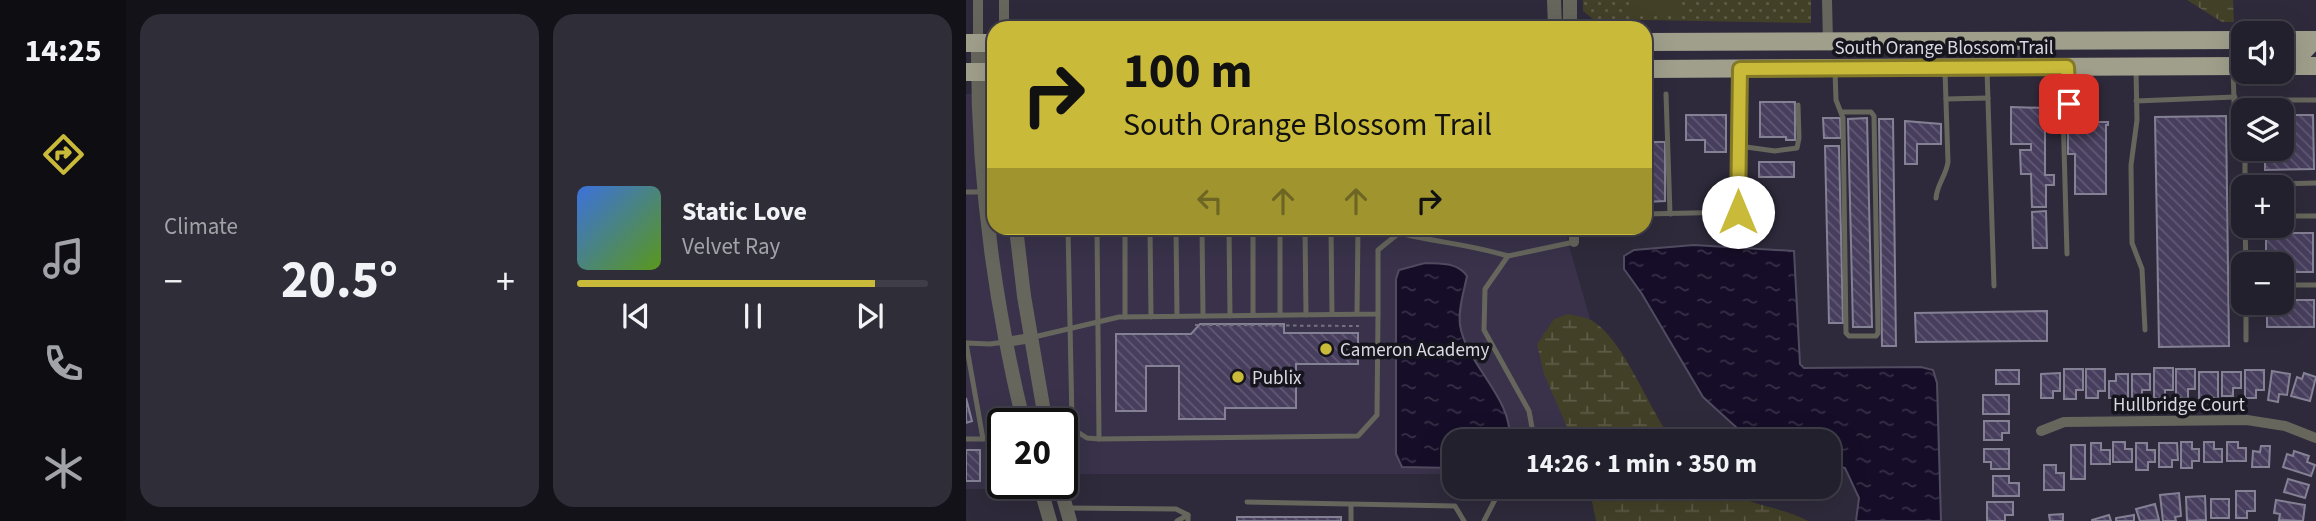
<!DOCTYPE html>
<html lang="en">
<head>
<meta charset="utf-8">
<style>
  :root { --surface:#22202c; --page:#2e2d38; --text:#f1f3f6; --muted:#a2a3a9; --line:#3f3e48; --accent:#c9ba3a }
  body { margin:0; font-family:"Source Sans 3",sans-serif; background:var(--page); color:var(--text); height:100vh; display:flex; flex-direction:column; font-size:26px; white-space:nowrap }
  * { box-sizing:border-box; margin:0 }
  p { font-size:23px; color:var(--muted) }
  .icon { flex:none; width:38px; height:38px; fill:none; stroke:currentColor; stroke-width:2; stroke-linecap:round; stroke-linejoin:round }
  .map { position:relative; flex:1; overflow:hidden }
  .sheet { display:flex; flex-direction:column; gap:14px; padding:14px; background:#131218; width:840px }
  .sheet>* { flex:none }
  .guide { position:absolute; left:21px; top:21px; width:665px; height:214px; border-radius:21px; box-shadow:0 7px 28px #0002,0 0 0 2px var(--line); background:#c9ba3a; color:#111; overflow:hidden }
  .fabs { position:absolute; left:1265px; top:21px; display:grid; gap:14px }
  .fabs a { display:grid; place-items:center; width:63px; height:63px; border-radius:14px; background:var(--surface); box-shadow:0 7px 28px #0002,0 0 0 2px var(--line); font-size:35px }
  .speed { position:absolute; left:21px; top:408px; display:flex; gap:14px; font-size:35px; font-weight:700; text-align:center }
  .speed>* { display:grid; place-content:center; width:91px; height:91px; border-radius:50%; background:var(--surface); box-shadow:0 7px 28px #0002,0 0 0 2px var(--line); line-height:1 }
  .speed .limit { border:4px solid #111; border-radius:10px; background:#fff; color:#111 }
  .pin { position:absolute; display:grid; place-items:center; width:60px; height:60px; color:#fff; margin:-30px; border-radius:14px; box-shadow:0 4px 10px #0006 }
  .me { position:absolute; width:77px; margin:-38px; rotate:0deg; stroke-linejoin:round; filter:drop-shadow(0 0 5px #0008) }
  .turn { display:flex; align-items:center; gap:24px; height:147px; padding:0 21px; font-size:32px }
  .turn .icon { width:91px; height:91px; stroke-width:2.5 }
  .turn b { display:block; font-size:49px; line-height:60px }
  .lanes { display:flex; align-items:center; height:66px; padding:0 21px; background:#0003; justify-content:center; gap:35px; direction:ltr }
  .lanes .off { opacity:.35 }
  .big { font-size:52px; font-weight:700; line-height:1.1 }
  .sheet .widget { flex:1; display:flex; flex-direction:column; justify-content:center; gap:10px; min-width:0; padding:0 24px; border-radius:21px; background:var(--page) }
  .song { display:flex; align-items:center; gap:21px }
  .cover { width:84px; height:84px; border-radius:10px; background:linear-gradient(135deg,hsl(220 70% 55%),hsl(90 70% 35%)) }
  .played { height:7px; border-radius:4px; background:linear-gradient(90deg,var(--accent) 85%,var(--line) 85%) }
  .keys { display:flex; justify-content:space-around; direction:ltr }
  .heat { display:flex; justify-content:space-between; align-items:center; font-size:38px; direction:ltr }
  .sheet .tiles { flex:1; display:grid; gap:14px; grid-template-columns:repeat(2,1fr) }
  .trip { position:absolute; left:476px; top:429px; width:399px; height:70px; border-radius:21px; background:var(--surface); box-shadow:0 7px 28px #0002,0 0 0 2px var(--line); font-weight:700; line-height:70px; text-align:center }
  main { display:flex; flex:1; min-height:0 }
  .tabs { display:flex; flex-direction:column; width:126px; justify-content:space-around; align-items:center; background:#0e0d12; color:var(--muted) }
  .tabs .icon { width:49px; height:49px }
  .tabs .selected { color:var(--accent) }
  .tabs b { font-size:32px; color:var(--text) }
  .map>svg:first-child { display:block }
  .built { fill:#39324a }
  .grass { fill:url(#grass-dots) }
  .wetland { fill:url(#wetland-marsh) }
  .garden { fill:#434028 }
  .water { fill:url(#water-ripples); stroke:#514b60; stroke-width:2 }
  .building { fill:url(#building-back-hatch); stroke:#858195; stroke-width:2 }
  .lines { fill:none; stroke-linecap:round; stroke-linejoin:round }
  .path { stroke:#767381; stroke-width:2; stroke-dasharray:3.5 3.5; stroke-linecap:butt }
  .service { stroke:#67665d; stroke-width:5 }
  .minor { stroke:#67665d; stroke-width:10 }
  .tertiary { stroke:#67665d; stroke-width:14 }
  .primary { stroke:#a09f8c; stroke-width:18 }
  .route-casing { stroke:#837926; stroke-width:18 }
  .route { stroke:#c9ba3a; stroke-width:12 }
  .poi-dot { fill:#c9ba3a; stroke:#16141c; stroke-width:2.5 }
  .labels { text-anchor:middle; stroke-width:7; stroke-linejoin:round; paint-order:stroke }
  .street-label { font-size:19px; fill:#dbd9e4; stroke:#16141c }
  .poi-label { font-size:19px; fill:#dbd9e4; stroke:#16141c; text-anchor:start }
</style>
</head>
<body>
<main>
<nav class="tabs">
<b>14:25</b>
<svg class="icon selected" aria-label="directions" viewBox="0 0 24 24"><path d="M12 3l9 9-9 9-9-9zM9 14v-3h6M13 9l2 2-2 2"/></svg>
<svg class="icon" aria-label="music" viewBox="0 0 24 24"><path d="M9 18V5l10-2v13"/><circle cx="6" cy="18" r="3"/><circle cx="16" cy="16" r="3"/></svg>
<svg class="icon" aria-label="phone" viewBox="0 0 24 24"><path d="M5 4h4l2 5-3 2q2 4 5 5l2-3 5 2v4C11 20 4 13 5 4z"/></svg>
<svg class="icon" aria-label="climate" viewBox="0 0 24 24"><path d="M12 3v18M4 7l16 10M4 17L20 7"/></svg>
</nav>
<section class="sheet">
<div class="tiles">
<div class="widget"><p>Climate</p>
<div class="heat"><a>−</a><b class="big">20.5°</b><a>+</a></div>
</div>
<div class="widget">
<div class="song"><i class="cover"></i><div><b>Static Love</b><p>Velvet Ray</p></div></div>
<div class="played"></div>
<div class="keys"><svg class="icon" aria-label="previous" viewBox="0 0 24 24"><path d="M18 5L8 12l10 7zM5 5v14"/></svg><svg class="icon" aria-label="pause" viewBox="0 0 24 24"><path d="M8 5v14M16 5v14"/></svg><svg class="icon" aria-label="next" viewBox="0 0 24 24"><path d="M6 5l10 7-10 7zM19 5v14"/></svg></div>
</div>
</div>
</section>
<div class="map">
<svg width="1350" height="521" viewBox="0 0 1350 521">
  <defs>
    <pattern id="grass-dots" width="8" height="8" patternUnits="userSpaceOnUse" patternTransform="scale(1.75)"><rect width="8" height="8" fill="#434028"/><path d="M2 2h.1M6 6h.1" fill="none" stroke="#5e5b47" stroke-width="1.8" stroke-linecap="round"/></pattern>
    <pattern id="wetland-marsh" width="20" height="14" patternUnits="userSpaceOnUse" patternTransform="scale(1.75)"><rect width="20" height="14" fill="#434028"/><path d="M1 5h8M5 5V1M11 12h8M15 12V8" fill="none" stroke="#5e5b47"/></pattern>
    <pattern id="water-ripples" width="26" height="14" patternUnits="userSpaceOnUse" patternTransform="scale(1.75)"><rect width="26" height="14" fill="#160e28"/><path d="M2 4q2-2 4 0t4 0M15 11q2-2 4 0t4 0" fill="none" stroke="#373047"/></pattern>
    <pattern id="building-back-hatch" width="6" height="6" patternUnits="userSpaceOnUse" patternTransform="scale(1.75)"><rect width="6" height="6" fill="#473e5d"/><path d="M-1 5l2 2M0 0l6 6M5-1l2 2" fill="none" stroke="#615974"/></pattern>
  </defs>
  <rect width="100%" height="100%" fill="#2e2a3b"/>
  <polygon class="built" points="28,93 28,228 598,228 659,441 488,441 488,474 110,474 96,478 96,424 37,424 37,483 79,483 60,489 0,489 0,94"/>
  <polygon class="grass" points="617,0 845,0 845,23 627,19 617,11"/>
  <g class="wetland">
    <polygon points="1221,0 1267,0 1268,22 1256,22"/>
    <path d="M602 314C610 316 622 317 628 322 658 341 683 410 707 441H607L578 374 571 344 588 319Z"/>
    <path d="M623 487H756C780 506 815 506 842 521H630Z"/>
  </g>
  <polygon class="garden" points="663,0 716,0 716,12 713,15 666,16 663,13"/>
  <g class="water">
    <polygon points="728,245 828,251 834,364 838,368 955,367 967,370 971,383 975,521 890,521 893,498 879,468 863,463 863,441 797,441 771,428 737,397 676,294 658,269 658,256 668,250"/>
    <path d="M459 263C475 264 491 262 501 276 498 291 492 309 494 325 500 365 549 400 543 441H488V468L436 467 430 454V279L433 270Z"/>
  </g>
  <g class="building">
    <polygon points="794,102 829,102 829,140 820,140 820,137 794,137"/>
    <polygon points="1045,107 1079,108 1079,175 1088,175 1088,185 1080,185 1080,207 1066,207 1065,174 1055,174 1054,150 1065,150 1065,144 1045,144"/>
    <polygon points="720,115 760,115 760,152 739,152 739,140 720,140"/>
    <polygon points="1316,115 1347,115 1348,169 1299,170 1299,149 1316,149"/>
    <polygon points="1260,116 1263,346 1193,347 1189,117"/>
    <polygon points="857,118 874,118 875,138 858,138"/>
    <polygon points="901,118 906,327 887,327 882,119"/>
    <polygon points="913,119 927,119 930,346 916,346"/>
    <polygon points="939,121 975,124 975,144 951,144 951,164 939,164"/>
    <polygon points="1102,122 1142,122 1142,125 1140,125 1140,194 1109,194 1109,154 1102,154"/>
    <polygon points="679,142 699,142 699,201 679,202"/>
    <polygon points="859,146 873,146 877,323 863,323"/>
    <rect x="793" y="162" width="35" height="15"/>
    <polygon points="1080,211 1081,248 1067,248 1066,212"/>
    <polygon points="1300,233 1347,233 1347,272 1316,272 1316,264 1300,264"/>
    <polygon points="1316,300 1348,300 1348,327 1301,327 1301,303 1316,303"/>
    <polygon points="1081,311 1081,341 950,342 949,313"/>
    <polygon points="234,324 318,324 318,333 392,333 392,364 330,364 330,408 259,408 259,419 213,419 213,366 180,366 180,411 150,411 150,334 225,334"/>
    <polygon points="1188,368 1207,368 1207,390 1199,390 1199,398 1188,398"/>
    <polygon points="1098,369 1117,369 1117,390 1110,390 1110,399 1098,399"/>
    <polygon points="1120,369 1139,369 1139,391 1132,391 1132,398 1120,398"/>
    <polygon points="1210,369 1229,369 1229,389 1222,389 1222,398 1210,398"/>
    <rect x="1030" y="370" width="23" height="14"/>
    <polygon points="1279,370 1298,370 1298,390 1290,390 1290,398 1279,398"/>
    <polygon points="1306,371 1324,374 1321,395 1313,394 1312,402 1302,400"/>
    <rect x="1233" y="372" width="19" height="26"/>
    <polygon points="1256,372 1275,372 1275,388 1267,388 1267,396 1256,396"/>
    <polygon points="1094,373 1094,391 1087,391 1087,398 1075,398 1075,374"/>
    <polygon points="1338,373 1350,377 1344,401 1325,396 1331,377 1336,379"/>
    <polygon points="1150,374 1162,374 1162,398 1143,398 1143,381 1150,381"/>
    <polygon points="1166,374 1184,374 1184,390 1176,390 1176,398 1166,398"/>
    <rect x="1017" y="395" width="26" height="19"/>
    <polygon points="0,398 6,421 0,423"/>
    <polygon points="1018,421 1043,421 1043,433 1036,433 1036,440 1018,440"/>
    <polygon points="1147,442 1159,442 1159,449 1166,449 1166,462 1147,462"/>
    <polygon points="1215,442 1226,442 1226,449 1233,449 1233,461 1226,461 1226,468 1215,468"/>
    <polygon points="1238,442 1248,442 1248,449 1256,449 1256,462 1238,462"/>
    <polygon points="1261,442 1272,442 1272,448 1280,448 1280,461 1261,461"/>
    <polygon points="1125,443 1135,443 1135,450 1144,450 1144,464 1125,464"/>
    <polygon points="1170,443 1181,443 1181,450 1189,450 1189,462 1182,462 1182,470 1170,470"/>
    <polygon points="1193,443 1211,443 1212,460 1206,460 1206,467 1193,467"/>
    <rect x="1105" y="445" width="14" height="34"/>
    <polygon points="1295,446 1304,446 1303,467 1286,467 1287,451 1294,452"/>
    <polygon points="1018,449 1043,449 1043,469 1025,469 1025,462 1018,462"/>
    <rect x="0" y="450" width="14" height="31"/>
    <polygon points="1328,451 1343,456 1341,462 1349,465 1345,476 1317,467 1321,454 1327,456"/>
    <polygon points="1078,465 1090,465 1090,473 1098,473 1098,490 1078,490"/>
    <polygon points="1027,476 1043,476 1043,483 1053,483 1053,496 1027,496"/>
    <polygon points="1322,479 1343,485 1339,498 1318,492"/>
    <polygon points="1270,491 1289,491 1289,511 1281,511 1281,518 1270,518"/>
    <polygon points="1213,493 1215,516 1209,517 1210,521 1197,521 1194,495"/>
    <polygon points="1239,496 1240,520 1221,521 1220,497"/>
    <rect x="1245" y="499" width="18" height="19"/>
    <polygon points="1310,500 1339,505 1337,521 1313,520 1314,514 1308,513"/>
    <polygon points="1021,502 1047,502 1047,515 1039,515 1039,521 1021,521"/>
    <polygon points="1189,504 1193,520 1174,521 1170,509"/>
    <polygon points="1097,514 1097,521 1084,521 1083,515"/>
    <polygon points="1143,515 1145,521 1126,521 1126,520"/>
    <polygon points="1168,515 1168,521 1150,521 1150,518"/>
    <rect x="271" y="517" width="104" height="4"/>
  </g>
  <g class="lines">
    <polyline class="path" points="229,325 393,326"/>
    <g class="service">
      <polyline points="1267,69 1269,131 1278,146"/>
      <polyline points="1021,70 1028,286"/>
      <polyline points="1170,70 1171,120 1165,165 1166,243 1176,269 1179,330"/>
      <polyline points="869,71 870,100 877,118 880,333 883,336 910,336 912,333 908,116 905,112 875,112"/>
      <polyline points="700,94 704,214"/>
      <polyline points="980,99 1022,98"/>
      <polyline points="1310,100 1350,100"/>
      <polyline points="1170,101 1269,97"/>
      <polyline points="773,146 809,151 831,148 833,138 832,105"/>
      <polyline points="1279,149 1279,187"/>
      <polyline points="1311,184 1350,183"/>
      <polyline points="0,192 17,192"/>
      <path d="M970 198C971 184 980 176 982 162L979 71"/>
      <polyline points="679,214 772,212 774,72"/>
      <polyline points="1316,216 1350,216"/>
      <polyline points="1279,226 1280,264"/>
      <polyline points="102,228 106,421 110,431 121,438 133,439"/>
      <polyline points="131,228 133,439 392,436 411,415 412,314"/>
      <polyline points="184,228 185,317"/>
      <polyline points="210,228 211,316"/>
      <polyline points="236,228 237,316"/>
      <polyline points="263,228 264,316"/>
      <polyline points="287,228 287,315"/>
      <polyline points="314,228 314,315"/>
      <polyline points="339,228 340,315"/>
      <polyline points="365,228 366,314"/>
      <path d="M433 233C469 242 506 245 542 256"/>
      <polyline points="1101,254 1097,112 1103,104 1101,70"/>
      <polyline points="1316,285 1350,285"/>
      <polyline points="1280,303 1280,340"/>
      <polyline points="391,314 392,228"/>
      <polyline points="159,317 159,228"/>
      <polyline points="68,337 153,317 412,314 412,250 433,233 432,228"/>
      <polyline points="0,343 17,439 0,439"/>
      <polyline points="0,343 24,344 39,342"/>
      <polyline points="17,439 37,438"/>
      <polyline points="565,441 567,433 563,411 518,330 519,289 542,256 608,242"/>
      <polyline points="281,502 489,506 498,521"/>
      <polyline points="385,505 385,521"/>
      <polyline points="103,508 210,509 222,515 222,521"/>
      <polyline points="211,521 222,515"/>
      <polyline points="518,521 536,486"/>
    </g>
    <g class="minor">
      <polyline points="38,0 38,28"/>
      <polyline points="861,0 862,42"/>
      <polyline points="12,43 12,0"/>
      <polyline points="608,228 608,242"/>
      <polyline points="40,342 65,338"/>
      <polyline points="1075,431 1098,422 1281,420 1319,426 1350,438"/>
    </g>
    <g class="tertiary">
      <polyline points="588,0 589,28"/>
      <polyline points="604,28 604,0"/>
      <path d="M12 43C11 172 27 298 58 424"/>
      <polyline points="50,228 58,296 80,424"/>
      <polyline points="73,483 84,521"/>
      <polyline points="93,483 104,521"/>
    </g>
    <g class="primary">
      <polyline points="1316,40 1350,40"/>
      <polyline points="679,42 1278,40"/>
      <polyline points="0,43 28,43"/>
      <path d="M1316 60C1331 57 1339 53 1347 40"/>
      <polyline points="1316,66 1350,66"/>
      <polyline points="679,69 1278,66"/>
      <polyline points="0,72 28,72"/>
    </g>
  </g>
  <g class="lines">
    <g class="route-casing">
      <polyline id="route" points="772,212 774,69 1101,67 1103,104"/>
    </g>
    <use href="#route" class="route"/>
  </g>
  <g class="poi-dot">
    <circle cx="360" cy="349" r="7"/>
    <circle cx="272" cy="377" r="7"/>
  </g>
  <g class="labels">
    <g class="street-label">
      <text x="978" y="54">South Orange Blossom Trail</text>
      <text x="1213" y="411">Hullbridge Court</text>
    </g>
    <g class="poi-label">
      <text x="374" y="356">Cameron Academy</text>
      <text x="286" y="384">Publix</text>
    </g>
  </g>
</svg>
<div class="fabs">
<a><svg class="icon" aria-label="sound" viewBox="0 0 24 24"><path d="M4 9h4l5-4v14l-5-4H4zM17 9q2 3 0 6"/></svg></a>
<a><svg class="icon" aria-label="layers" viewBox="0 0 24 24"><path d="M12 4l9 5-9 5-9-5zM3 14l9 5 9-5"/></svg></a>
<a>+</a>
<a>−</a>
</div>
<div class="speed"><div class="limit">20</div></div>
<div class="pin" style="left:1103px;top:104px;background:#d93025"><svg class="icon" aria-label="arrive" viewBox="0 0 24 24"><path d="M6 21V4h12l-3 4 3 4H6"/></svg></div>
<svg class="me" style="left:772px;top:212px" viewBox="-20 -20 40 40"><circle r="19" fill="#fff"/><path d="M0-13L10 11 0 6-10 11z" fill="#c9ba3a"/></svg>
<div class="trip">14:26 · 1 min · 350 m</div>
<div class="guide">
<div class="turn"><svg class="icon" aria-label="right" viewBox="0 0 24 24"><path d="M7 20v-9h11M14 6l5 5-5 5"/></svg><div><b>100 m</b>South Orange Blossom Trail</div></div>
<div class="lanes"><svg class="icon off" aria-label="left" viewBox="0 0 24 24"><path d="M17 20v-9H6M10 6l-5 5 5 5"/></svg><svg class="icon off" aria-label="ahead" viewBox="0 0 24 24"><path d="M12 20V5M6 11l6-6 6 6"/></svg><svg class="icon off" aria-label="ahead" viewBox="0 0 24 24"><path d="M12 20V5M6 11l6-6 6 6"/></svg><svg class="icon" aria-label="right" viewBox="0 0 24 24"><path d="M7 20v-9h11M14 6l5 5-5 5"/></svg></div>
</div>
</div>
</main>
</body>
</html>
